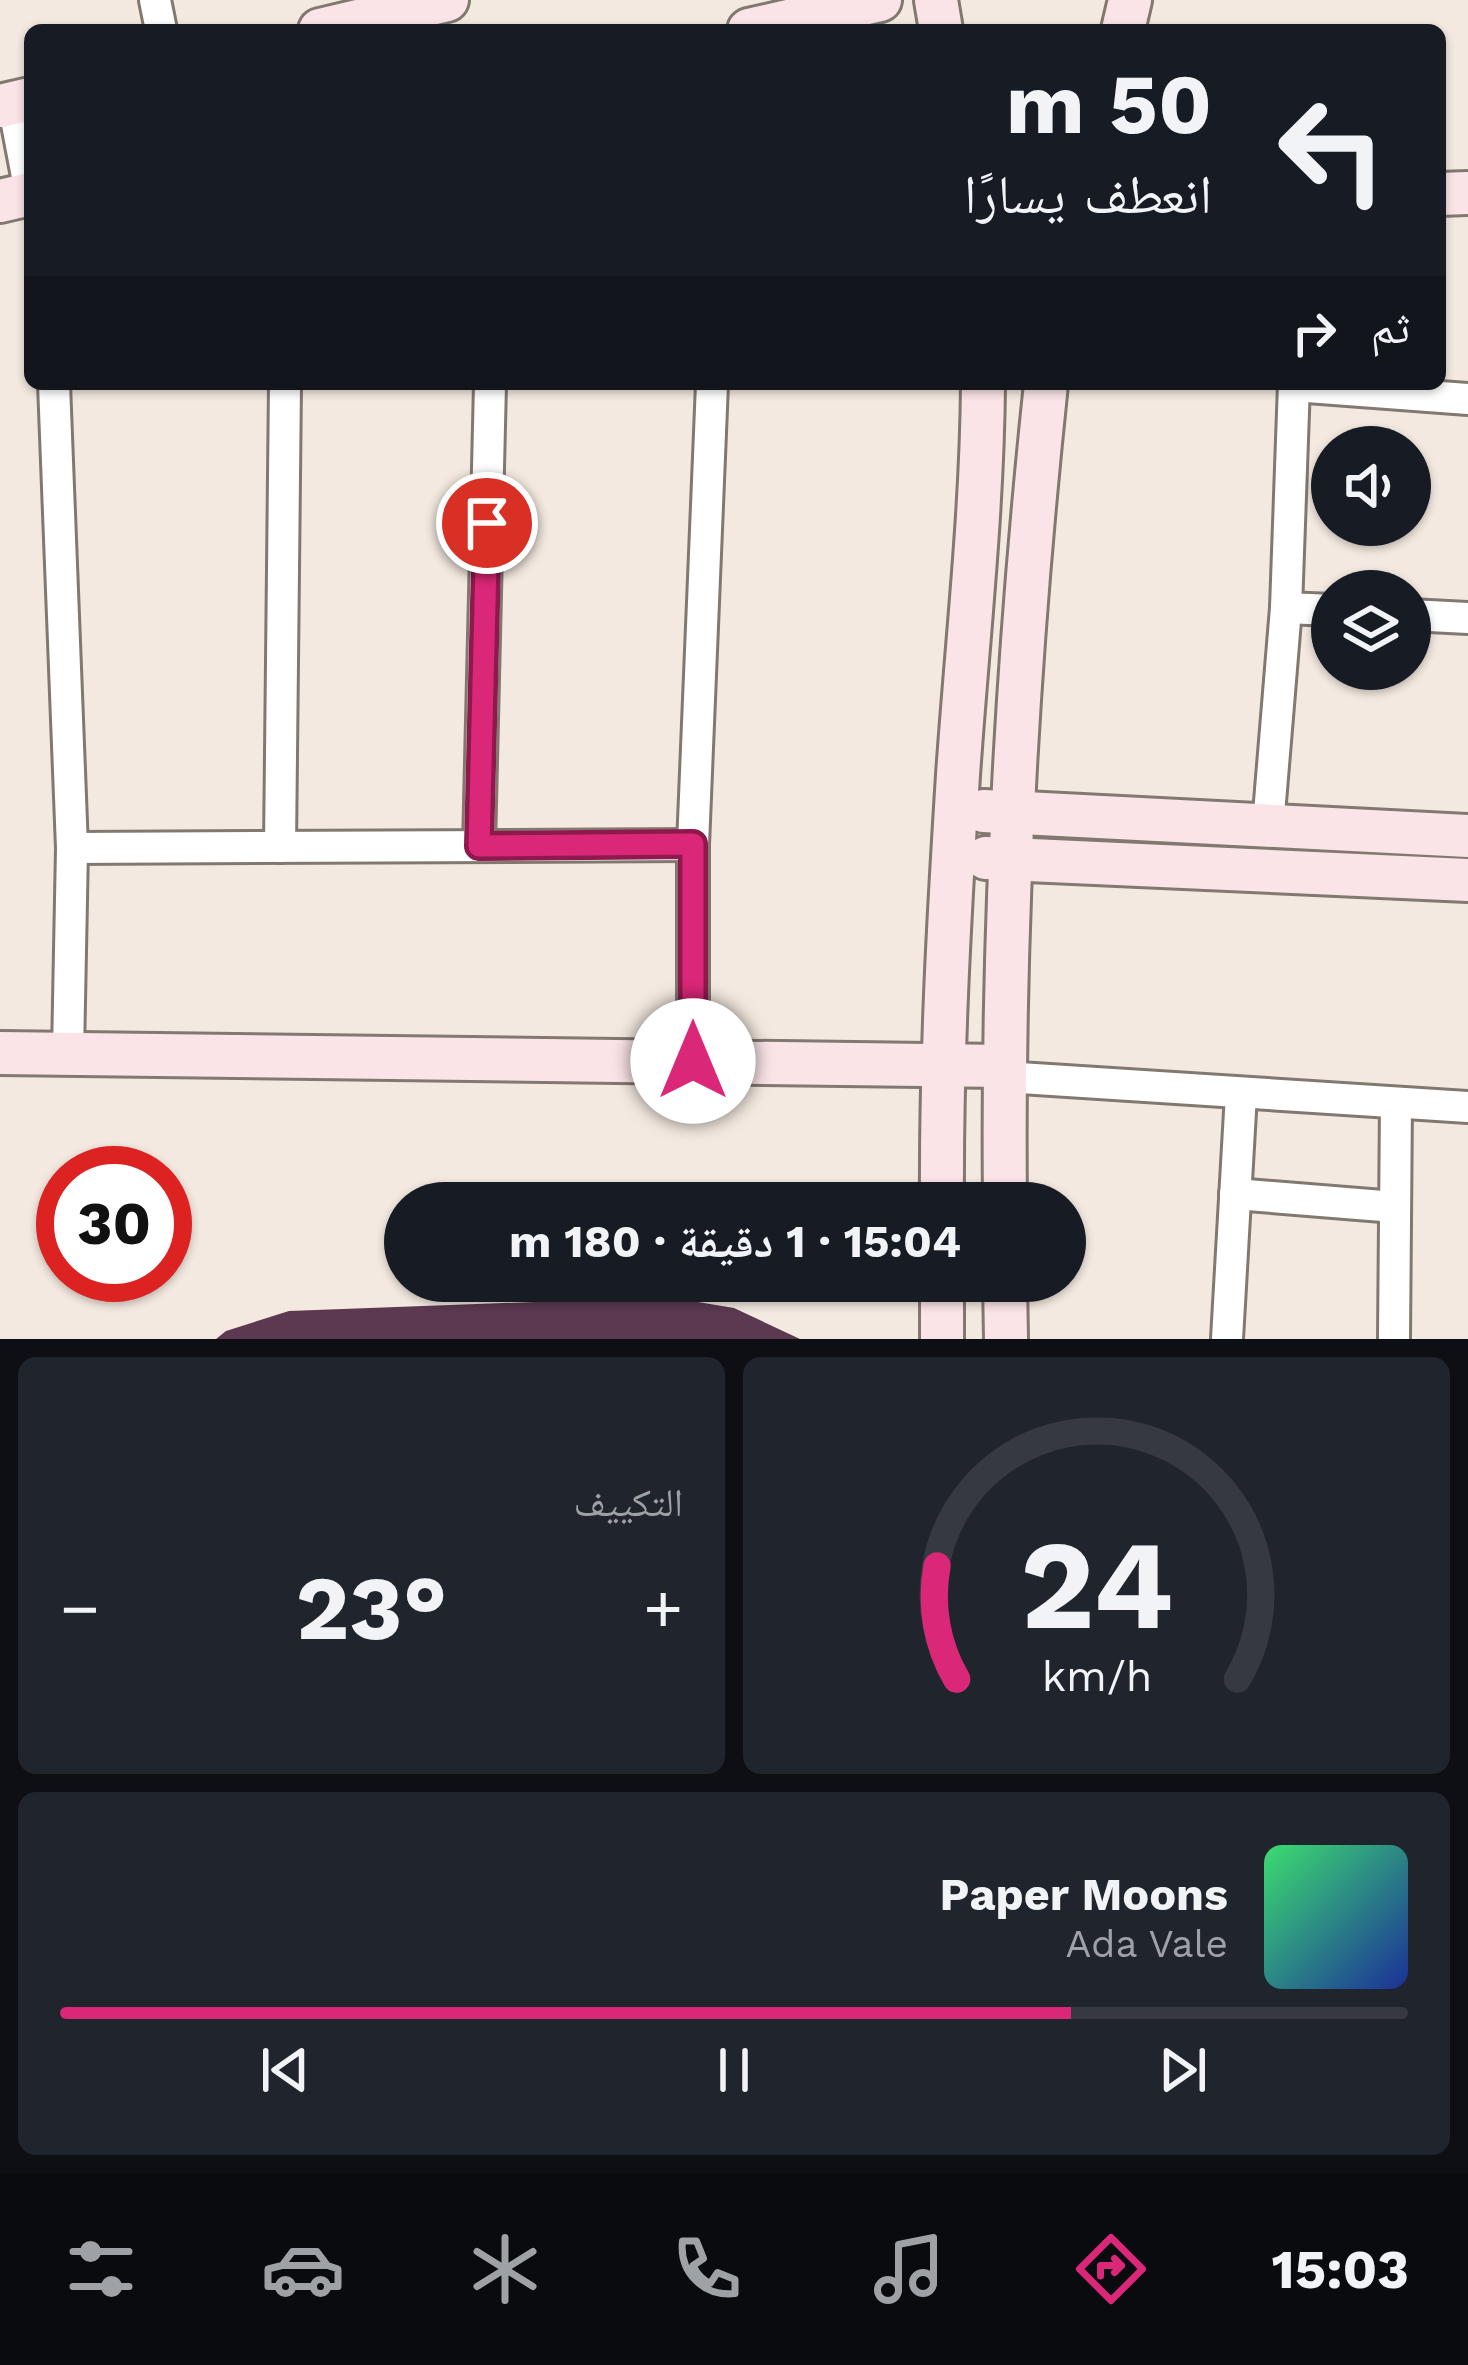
<!DOCTYPE html>
<html lang="ar">
<head>
<meta charset="utf-8">
<style>
  :root { --surface:#171b24; --page:#20242c; --text:#f1f3f6; --muted:#9ea1a6; --line:#363941; --accent:#db2777 }
  body { margin:0; font-family:"Work Sans","Noto Naskh Arabic",sans-serif; background:var(--page); color:var(--text); direction:rtl; height:100vh; display:flex; flex-direction:column; font-size:45px; white-space:nowrap }
  * { box-sizing:border-box; margin:0 }
  p { font-size:39px; color:var(--muted) }
  .icon { flex:none; width:66px; height:66px; fill:none; stroke:currentColor; stroke-width:2; stroke-linecap:round; stroke-linejoin:round }
  .map { position:relative; height:1339px; overflow:hidden; direction:ltr }
  .panel { display:flex; flex-direction:column; gap:18px; padding:18px; background:#0d0f14; flex:1 }
  .panel>* { flex:none }
  .hud { position:absolute; left:24px; top:24px; width:1422px; height:366px; border-radius:18px; box-shadow:0 3px 9px #0004; direction:rtl; background:#171b24; color:var(--text); overflow:hidden }
  .fabs { position:absolute; left:1311px; top:426px; display:grid; gap:24px }
  .fabs a { display:grid; place-items:center; width:120px; height:120px; border-radius:50%; background:var(--surface); box-shadow:0 3px 9px #0004; font-size:60px }
  .speed { position:absolute; left:36px; top:1146px; display:flex; gap:24px; font-size:60px; font-weight:700; text-align:center }
  .speed>* { display:grid; place-content:center; width:156px; height:156px; border-radius:50%; background:var(--surface); box-shadow:0 3px 9px #0004; line-height:1 }
  .speed .limit { border:18px solid #d22; background:#fff; color:#111 }
  .pin { position:absolute; display:grid; place-items:center; width:102px; height:102px; color:#fff; margin:-51px; border:6px solid #fff; border-radius:50%; box-shadow:0 3px 12px #0007 }
  .me { position:absolute; width:132px; margin:-66px; rotate:0deg; stroke-linejoin:round; filter:drop-shadow(0 0 9px #0008) }
  .turn { display:flex; align-items:center; gap:42px; height:252px; padding:0 36px; font-size:54px }
  .turn .icon { width:156px; height:156px; stroke-width:2.5 }
  .turn b { display:block; font-size:84px; line-height:102px }
  .then { display:flex; align-items:center; height:114px; padding:0 36px; background:#0003; gap:24px; font-size:45px }
  .big { font-size:90px; font-weight:700; line-height:1.1 }
  .panel .tile { flex:1; display:flex; flex-direction:column; justify-content:center; gap:18px; min-width:0; padding:0 42px; border-radius:18px; background:var(--page) }
  .panel .dial { align-items:center; gap:0 }
  .dial svg { height:312px; overflow:visible; fill:none; stroke:var(--line); stroke-width:7; stroke-linecap:round; text-anchor:middle }
  .dial text { fill:var(--text); stroke:none }
  .song { display:flex; align-items:center; gap:36px }
  .cover { width:144px; height:144px; border-radius:18px; background:linear-gradient(135deg,hsl(140 70% 55%),hsl(230 70% 35%)) }
  .played { height:12px; border-radius:6px; background:linear-gradient(90deg,var(--accent) 75%,var(--line) 75%) }
  .keys { display:flex; justify-content:space-around; direction:ltr }
  .heat { display:flex; justify-content:space-between; align-items:center; font-size:66px; direction:ltr }
  .panel .tiles { flex:1; display:grid; gap:18px; grid-template-columns:1fr 1fr }
  .tile:last-child { grid-column:span 2 }
  .trip { position:absolute; left:384px; top:1182px; width:702px; height:120px; border-radius:60px; background:var(--surface); box-shadow:0 3px 9px #0004; font-weight:700; line-height:120px; text-align:center; direction:rtl }
  .tabs { display:flex; height:192px; justify-content:space-around; align-items:center; background:#090b0e; color:var(--muted) }
  .tabs .icon { width:84px; height:84px }
  .tabs .on { color:var(--accent) }
  .tabs b { font-size:54px; color:var(--text) }
  .map>svg:first-child { display:block }
  .building { fill:#5c3951 }
  .lines { fill:none; stroke-linecap:round; stroke-linejoin:round }
  .street-casing { stroke:#817870; stroke-width:36 }
  .secondary-casing { stroke:#817870; stroke-width:48 }
  .street { stroke:#fff; stroke-width:30 }
  .secondary { stroke:#fbe4e7; stroke-width:42 }
  .route-casing { stroke:#8e194d; stroke-width:30 }
  .route { stroke:#db2777; stroke-width:21 }
</style>
</head>
<body>
<div class="map">
<svg width="1468" height="1339" viewBox="0 0 1468 1339">
  <rect width="100%" height="100%" fill="#f3e9e0"/>
  <polygon class="building" points="668,1297 734,1308 800,1339 216,1339 226,1331 289,1311"/>
  <g class="lines">
    <g class="street-casing">
      <g id="street">
        <polyline points="155,0 161,30"/>
        <polyline points="13,103 30,192"/>
        <polyline points="54,384 72,848 68,1053"/>
        <polyline points="1294,386 1468,399"/>
        <polyline points="1286,608 1332,610"/>
        <polyline points="1410,615 1468,618"/>
        <polyline points="1268,826 1286,608 1294,384"/>
        <polyline points="479,846 490,384"/>
        <polyline points="280,847 285,384"/>
        <polyline points="72,848 693,845"/>
        <polyline points="693,1061 693,845 712,384"/>
        <polyline points="1004,1077 1468,1107"/>
        <polyline points="1235,1194 1395,1207"/>
        <polyline points="1227,1339 1241,1094"/>
        <polyline points="1394,1339 1396,1103"/>
      </g>
    </g>
    <g class="secondary-casing">
      <g id="secondary">
        <polyline points="936,0 941,30"/>
        <polyline points="320,30 447,0"/>
        <polyline points="749,30 880,0"/>
        <polyline points="1123,30 1130,0"/>
        <polyline points="0,106 30,99"/>
        <polyline points="1440,194 1468,193"/>
        <polyline points="0,201 30,194"/>
        <polyline points="984,811 1468,836"/>
        <polyline points="986,858 1468,880"/>
        <polyline points="0,1053 1003,1066"/>
        <path d="M942 1203C941 1060 949 918 958 775 967 644 982 515 983 384"/>
        <path d="M1005 1203C1002 928 1017 658 1046 384"/>
        <polyline points="942,1281 942,1339"/>
        <polyline points="1005,1281 1006,1339"/>
      </g>
    </g>
    <use href="#street" class="street"/>
    <use href="#secondary" class="secondary"/>
  </g>
  <g class="lines">
    <g class="route-casing">
      <polyline id="route" points="487,523 479,846 693,844 693,1061"/>
    </g>
    <use href="#route" class="route"/>
  </g>
</svg>
<div class="fabs">
<a><svg class="icon" aria-label="sound" viewBox="0 0 24 24"><path d="M4 9h4l5-4v14l-5-4H4zM17 9q2 3 0 6"/></svg></a>
<a><svg class="icon" aria-label="layers" viewBox="0 0 24 24"><path d="M12 4l9 5-9 5-9-5zM3 14l9 5 9-5"/></svg></a>
</div>
<div class="speed"><div class="limit">30</div></div>
<div class="pin" style="left:487px;top:523px;background:#d93025"><svg class="icon" aria-label="arrive" viewBox="0 0 24 24"><path d="M6 21V4h12l-3 4 3 4H6"/></svg></div>
<svg class="me" style="left:693px;top:1061px" viewBox="-20 -20 40 40"><circle r="19" fill="#fff"/><path d="M0-13L10 11 0 6-10 11z" fill="#db2777"/></svg>
<div class="trip">15:04 · 1 دقيقة · 180 m</div>
<div class="hud">
<div class="turn"><svg class="icon" aria-label="left" viewBox="0 0 24 24"><path d="M17 20v-9H6M10 6l-5 5 5 5"/></svg><div><b>50 m</b>انعطف يسارًا</div></div>
<div class="then">ثم<svg class="icon" aria-label="right" viewBox="0 0 24 24"><path d="M7 20v-9h11M14 6l5 5-5 5"/></svg></div>
</div>
</div>
<section class="panel">
<div class="tiles">
<div class="tile dial"><svg viewBox="0 0 100 80">
<path d="M14 69A42 42 0 1 1 86 69"/>
<path d="M14 69A42 42 0 0 1 9 40" stroke="#db2777"/>
<text x="50" y="56" font-size="32" font-weight="700">24</text>
<text x="50" y="72" font-size="11">km/h</text>
</svg></div>
<div class="tile"><p>التكييف</p>
<div class="heat"><a>−</a><b class="big">23°</b><a>+</a></div>
</div>
<div class="tile">
<div class="song"><i class="cover"></i><div><b>Paper Moons</b><p>Ada Vale</p></div></div>
<div class="played"></div>
<div class="keys"><svg class="icon" aria-label="previous" viewBox="0 0 24 24"><path d="M18 5L8 12l10 7zM5 5v14"/></svg><svg class="icon" aria-label="pause" viewBox="0 0 24 24"><path d="M8 5v14M16 5v14"/></svg><svg class="icon" aria-label="next" viewBox="0 0 24 24"><path d="M6 5l10 7-10 7zM19 5v14"/></svg></div>
</div>
</div>
</section>
<nav class="tabs">
<b>15:03</b>
<svg class="icon on" aria-label="directions" viewBox="0 0 24 24"><path d="M12 3l9 9-9 9-9-9zM9 14v-3h6M13 9l2 2-2 2"/></svg>
<svg class="icon" aria-label="music" viewBox="0 0 24 24"><path d="M9 18V5l10-2v13"/><circle cx="6" cy="18" r="3"/><circle cx="16" cy="16" r="3"/></svg>
<svg class="icon" aria-label="phone" viewBox="0 0 24 24"><path d="M5 4h4l2 5-3 2q2 4 5 5l2-3 5 2v4C11 20 4 13 5 4z"/></svg>
<svg class="icon" aria-label="climate" viewBox="0 0 24 24"><path d="M12 3v18M4 7l16 10M4 17L20 7"/></svg>
<svg class="icon" aria-label="car" viewBox="0 0 24 24"><path d="M5 17H2v-5l4-1 3-4h7l3 4 3 1v5h-3M9 17h6M6 11h13"/><circle cx="7" cy="17" r="2"/><circle cx="17" cy="17" r="2"/></svg>
<svg class="icon" aria-label="filters" viewBox="0 0 24 24"><path d="M4 7h16M4 17h16"/><circle cx="9" cy="7" r="2"/><circle cx="15" cy="17" r="2"/></svg>
</nav>
</body>
</html>
